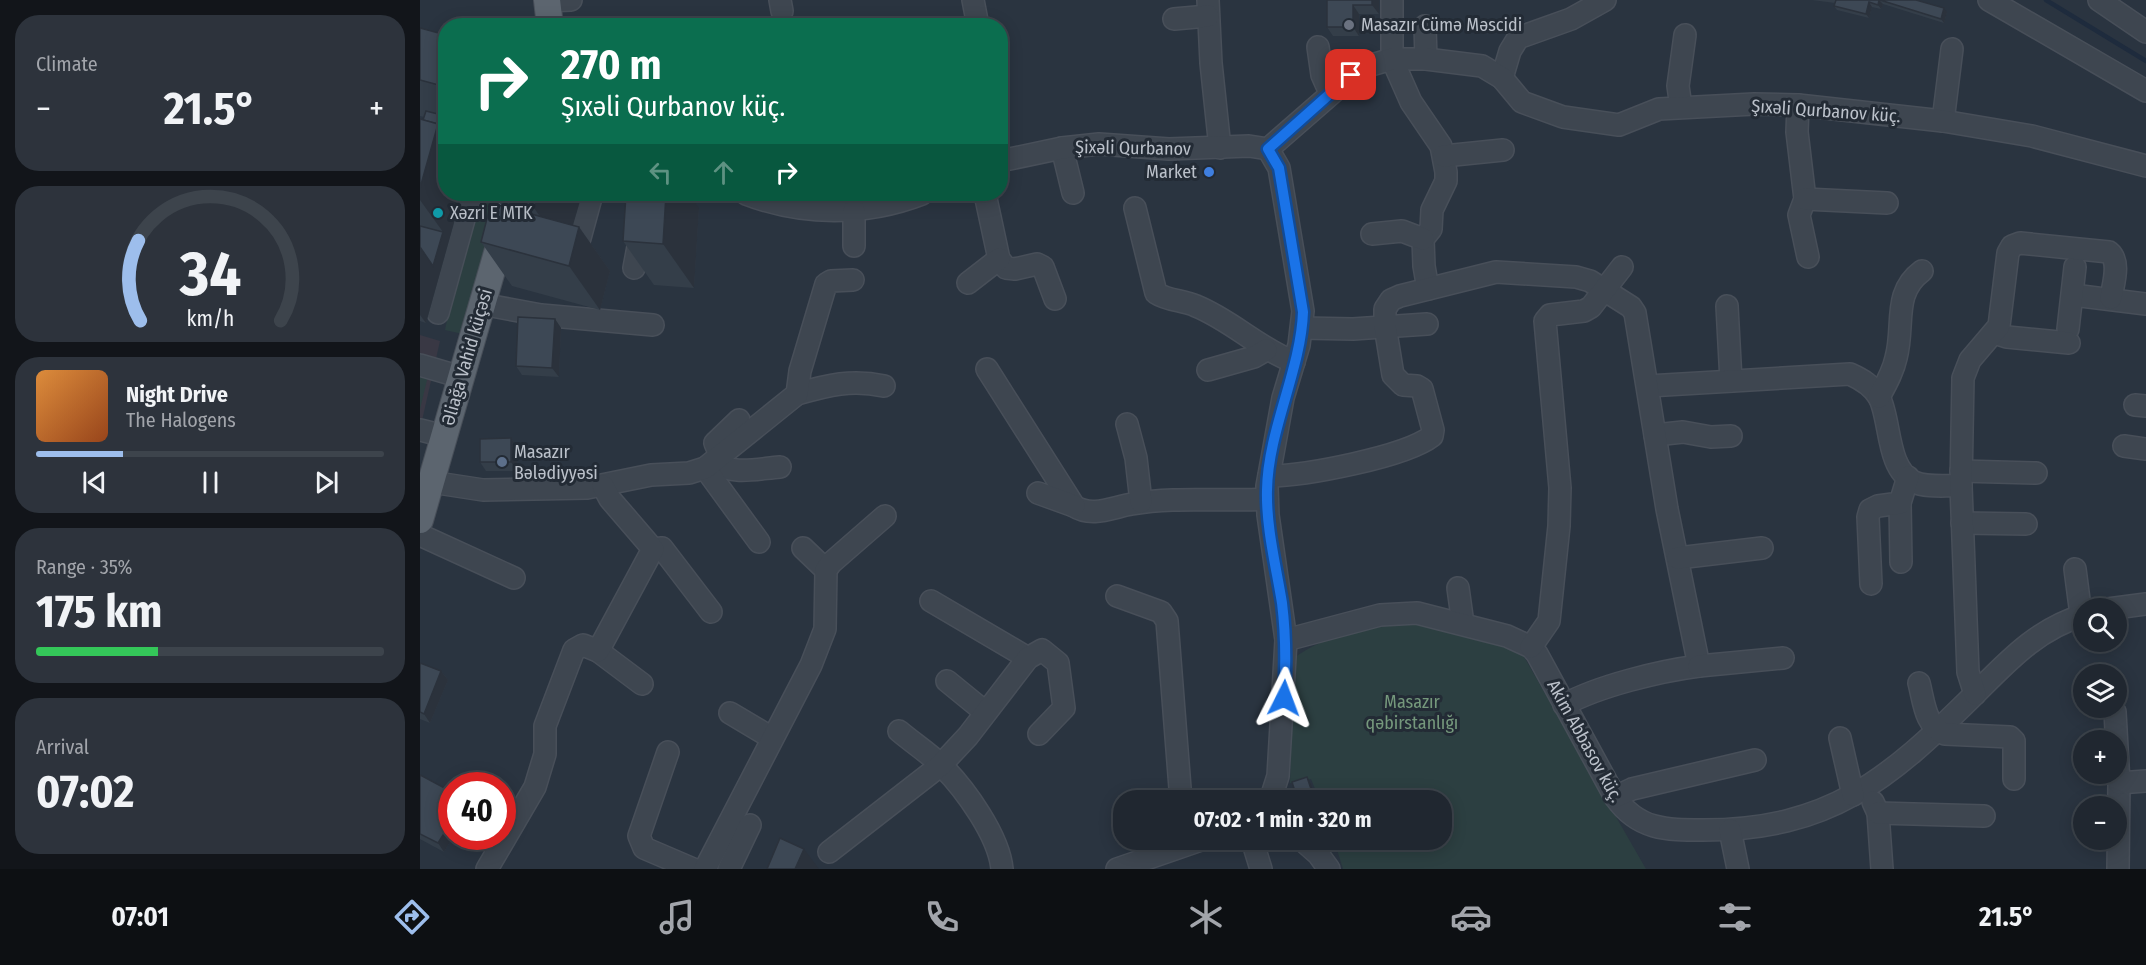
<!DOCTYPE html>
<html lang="en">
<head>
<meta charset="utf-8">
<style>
  :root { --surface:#202730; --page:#2d333c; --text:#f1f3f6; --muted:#a2a5ab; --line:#3d444c; --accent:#9dbeec }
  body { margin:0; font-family:"Fira Sans Condensed",sans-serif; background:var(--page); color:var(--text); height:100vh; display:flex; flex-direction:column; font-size:22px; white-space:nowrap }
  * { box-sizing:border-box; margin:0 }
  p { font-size:20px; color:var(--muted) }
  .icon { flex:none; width:33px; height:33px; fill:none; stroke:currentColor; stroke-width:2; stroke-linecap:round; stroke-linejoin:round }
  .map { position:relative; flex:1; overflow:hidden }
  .side { display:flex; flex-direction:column; gap:15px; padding:15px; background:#12151a; width:420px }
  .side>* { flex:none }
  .banner { position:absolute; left:18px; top:18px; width:570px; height:183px; border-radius:24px; box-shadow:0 3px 15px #0003,0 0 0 2px var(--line); background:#0b6e4f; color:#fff; overflow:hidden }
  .tools { position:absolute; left:1653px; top:598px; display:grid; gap:12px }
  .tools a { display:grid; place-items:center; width:54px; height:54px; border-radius:50%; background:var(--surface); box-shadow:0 3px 15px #0003,0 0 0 2px var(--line); font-size:30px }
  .speed { position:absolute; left:18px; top:772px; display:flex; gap:12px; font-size:30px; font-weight:700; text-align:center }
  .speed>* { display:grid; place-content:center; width:78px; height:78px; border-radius:50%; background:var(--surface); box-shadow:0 3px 15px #0003,0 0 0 2px var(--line); line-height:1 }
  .speed .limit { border:9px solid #d22; background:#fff; color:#111 }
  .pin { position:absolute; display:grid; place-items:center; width:51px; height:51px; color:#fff; margin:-26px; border-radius:12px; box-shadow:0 3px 9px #0006 }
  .me { position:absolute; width:66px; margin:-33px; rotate:3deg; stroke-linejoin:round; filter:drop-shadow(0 0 4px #0008) }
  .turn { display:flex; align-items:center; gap:21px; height:126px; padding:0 24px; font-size:27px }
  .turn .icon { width:78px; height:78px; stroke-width:2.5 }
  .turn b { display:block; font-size:42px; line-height:51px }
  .lanes { display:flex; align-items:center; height:57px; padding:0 24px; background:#0003; justify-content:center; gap:30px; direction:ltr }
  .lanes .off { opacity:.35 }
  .big { font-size:45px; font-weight:700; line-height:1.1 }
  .side .card { flex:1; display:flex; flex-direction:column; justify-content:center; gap:9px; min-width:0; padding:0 21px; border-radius:24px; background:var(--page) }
  .side .dial { align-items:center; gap:0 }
  .dial svg { height:156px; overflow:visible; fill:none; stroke:var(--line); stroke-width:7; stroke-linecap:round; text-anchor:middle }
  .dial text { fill:var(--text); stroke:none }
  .song { display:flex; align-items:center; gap:18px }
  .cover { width:72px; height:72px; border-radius:9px; background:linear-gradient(135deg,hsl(30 70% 55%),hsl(20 70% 35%)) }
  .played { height:6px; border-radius:3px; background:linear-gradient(90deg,var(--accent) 25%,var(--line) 25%) }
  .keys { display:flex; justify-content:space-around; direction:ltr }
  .heat { display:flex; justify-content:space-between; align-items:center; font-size:33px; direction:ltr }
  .charge { height:9px; border-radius:4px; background:linear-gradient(90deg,#34c759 35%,var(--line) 0) }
  .trip { position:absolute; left:693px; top:790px; width:339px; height:60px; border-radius:24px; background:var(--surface); box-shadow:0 3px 15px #0003,0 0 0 2px var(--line); font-weight:700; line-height:60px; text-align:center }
  .menu { display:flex; height:96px; justify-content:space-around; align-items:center; background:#0d1013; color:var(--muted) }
  .menu .icon { width:42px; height:42px }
  .menu .current { color:var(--accent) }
  .menu b { font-size:27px; color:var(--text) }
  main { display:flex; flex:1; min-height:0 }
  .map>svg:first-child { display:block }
  .medical { fill:#393844 }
  .green { fill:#2c3f41 }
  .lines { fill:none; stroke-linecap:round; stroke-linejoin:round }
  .stream { stroke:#1e2b3d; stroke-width:4.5 }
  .minor-casing { stroke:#484f59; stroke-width:24 }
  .major-casing { stroke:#484f59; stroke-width:28 }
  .minor { stroke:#3e4650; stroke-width:21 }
  .major { stroke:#5c656f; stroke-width:26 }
  .wall { fill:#343e49 }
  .shaded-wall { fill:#2b323c }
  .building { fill:#3d4855; stroke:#2b323c; stroke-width:1.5 }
  .route-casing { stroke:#114b97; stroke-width:15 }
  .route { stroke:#1a73e8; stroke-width:10 }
  .worship-dot { fill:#6b7280; stroke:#232b35; stroke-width:2 }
  .shop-dot { fill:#3f7fe0; stroke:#232b35; stroke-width:2 }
  .culture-dot { fill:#0f9aa8; stroke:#232b35; stroke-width:2 }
  .service-dot { fill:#5c6f8a; stroke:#232b35; stroke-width:2 }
  .labels { text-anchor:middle; stroke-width:6; stroke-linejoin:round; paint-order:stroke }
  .poi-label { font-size:18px; fill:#bbc1ca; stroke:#232b35; text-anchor:start }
  .street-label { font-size:18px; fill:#bbc1ca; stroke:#232b35 }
  .park-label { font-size:18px; fill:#75987c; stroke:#232b35 }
</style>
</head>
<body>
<main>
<section class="side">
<div class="card"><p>Climate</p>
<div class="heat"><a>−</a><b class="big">21.5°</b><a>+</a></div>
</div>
<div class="card dial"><svg viewBox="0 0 100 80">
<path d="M14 69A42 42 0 1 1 86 69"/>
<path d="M14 69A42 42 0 0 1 13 28" stroke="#9dbeec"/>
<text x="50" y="56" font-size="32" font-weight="700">34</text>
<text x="50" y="72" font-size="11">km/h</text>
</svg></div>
<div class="card">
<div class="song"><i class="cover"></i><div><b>Night Drive</b><p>The Halogens</p></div></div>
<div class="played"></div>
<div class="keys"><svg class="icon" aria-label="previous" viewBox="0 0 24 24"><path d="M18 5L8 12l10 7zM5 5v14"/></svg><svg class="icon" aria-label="pause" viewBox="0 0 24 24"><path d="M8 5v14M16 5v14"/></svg><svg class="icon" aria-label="next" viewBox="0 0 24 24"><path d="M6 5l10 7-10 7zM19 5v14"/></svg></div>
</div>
<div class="card"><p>Range · 35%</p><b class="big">175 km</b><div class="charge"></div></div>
<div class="card"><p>Arrival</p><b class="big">07:02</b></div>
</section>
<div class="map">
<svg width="1726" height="869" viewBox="0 0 1726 869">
  <rect width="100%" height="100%" fill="#2a3440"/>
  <polygon class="medical" points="0,335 20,341 1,425 0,425"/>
  <g class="green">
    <polygon points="57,194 80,194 43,334 25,330 44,237"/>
    <polygon points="0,370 9,372 0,409"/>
    <path d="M991 622 1099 648 1226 869H923L914 840H1022V801H900L891 779 870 783 873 659C906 633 950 628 991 622Z"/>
  </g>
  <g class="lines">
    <polyline class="stream" points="1626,0 1726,61"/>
    <g class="minor-casing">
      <g id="minor">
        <polyline points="360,0 362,11"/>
        <polyline points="553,0 558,26"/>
        <polyline points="788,0 791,63 800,148"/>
        <polyline points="972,0 972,59 991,102 1021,146 1026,172 1026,181 1012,210 1011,229 1003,239 1004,266 1008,289"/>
        <polyline points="1569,0 1726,91"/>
        <polyline points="1679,0 1726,32"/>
        <polyline points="127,1 151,0"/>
        <polyline points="754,19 788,16"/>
        <polyline points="1005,26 1006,59"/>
        <polyline points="898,47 902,75 910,93"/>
        <polyline points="1082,78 1090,51 1098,38 1151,19 1185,0"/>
        <polyline points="1378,105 1377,132 1385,199 1379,215 1388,257"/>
        <polyline points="1261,107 1258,86 1265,35"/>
        <polyline points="1523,121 1532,49"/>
        <polyline points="642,148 653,193"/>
        <polyline points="848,149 941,68 972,59 1006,59 1062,66 1082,78 1102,102 1143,117 1199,125 1239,109 1334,104 1378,105 1523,121 1612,136 1726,166"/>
        <polyline points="848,149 859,168 883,311 879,345 863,398 847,486 848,515 866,640 858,776 850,801"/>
        <polyline points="1024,156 1083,150"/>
        <polyline points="580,161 642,148 679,144 749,149 829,146 848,149"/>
        <path d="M326 194C383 216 445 216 502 194"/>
        <polyline points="565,194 579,259 586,268 595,269 617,264 623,267 635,299"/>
        <polyline points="1385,199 1467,203"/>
        <path d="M715 208 736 293C748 301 763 300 776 306 811 320 838 348 874 362"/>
        <polyline points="434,211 434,246"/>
        <polyline points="952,234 982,231 1003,239"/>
        <polyline points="160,238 172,194"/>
        <polyline points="214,268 228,194"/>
        <polyline points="548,283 579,259"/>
        <polyline points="1653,295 1726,304"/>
        <polyline points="61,304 121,315 233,325"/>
        <polyline points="1307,306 1311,381"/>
        <polyline points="18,313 51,194"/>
        <polyline points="882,328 933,329 1007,324"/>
        <polyline points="1648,329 1655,267"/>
        <polyline points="1575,333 1587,337 1649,343"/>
        <polyline points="0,365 41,377"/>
        <path d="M567 369 654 506C672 518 693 507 712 504 756 496 803 502 847 499"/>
        <polyline points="788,370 834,357 846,350"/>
        <path d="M1228 386 1430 374C1441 379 1452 385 1459 397 1471 419 1466 469 1494 482 1507 488 1527 485 1541 486"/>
        <path d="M377 394C408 385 432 379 464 386"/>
        <path d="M1459 397C1466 384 1473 372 1476 358 1485 325 1472 293 1502 271"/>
        <polyline points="1715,405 1726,406"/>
        <polyline points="707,424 716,458 721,502"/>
        <polyline points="0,430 24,436"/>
        <polyline points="1235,435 1263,432 1291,437 1311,436"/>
        <polyline points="1704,446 1726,449"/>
        <polyline points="301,457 295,443 319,420"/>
        <path d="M294 463C314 475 336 469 360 467"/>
        <polyline points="285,468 339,542"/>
        <polyline points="1541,471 1616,473"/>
        <path d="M849 476C884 476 985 457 1012 436L1013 430 1002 389 997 386 983 385 973 375 965 326V309L971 300 980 296 1076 272 1156 277 1170 281 1211 307 1215 313 1247 509 1279 666C1240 671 1178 686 1144 705"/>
        <polyline points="11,482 63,490 167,488 231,475 269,473 285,468 377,394 380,371 406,284 411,281 433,280"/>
        <polyline points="618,493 654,506"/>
        <polyline points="1480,503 1481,562"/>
        <polyline points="1542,523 1606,524"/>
        <polyline points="0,535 94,578"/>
        <polyline points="383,548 406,570"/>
        <polyline points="233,549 242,548 291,612"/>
        <polyline points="1258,558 1342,548"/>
        <polyline points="1655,569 1661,615"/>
        <polyline points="1451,584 1448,517 1450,510 1458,506 1480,503 1488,477"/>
        <polyline points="1038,588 1043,624"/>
        <polyline points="697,596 741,612 747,621 761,801"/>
        <polyline points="511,601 608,658"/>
        <polyline points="1688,609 1726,604"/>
        <path d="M866 640 960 615 997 613 1087 636 1111 647 1117 654 1195 797C1218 830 1246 830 1283 830 1410 830 1468 780 1555 694 1588 661 1617 629 1664 615"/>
        <polyline points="1111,647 1129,621 1139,526 1140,488 1125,321 1130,315 1164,311 1171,307 1202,267"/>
        <polyline points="178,651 222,684"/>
        <polyline points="1279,666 1363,658"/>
        <polyline points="527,681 565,712"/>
        <path d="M1499 683C1504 702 1505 726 1525 734L1590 737 1594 741V779"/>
        <path d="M1555 694 1548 672 1541 486 1543 378 1550 360 1579 326 1588 253 1592 246 1600 243 1689 252C1701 262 1693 284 1691 298"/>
        <polyline points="1695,712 1699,783 1698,869"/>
        <polyline points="310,713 352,738"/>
        <path d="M479 731C493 743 509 753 522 766 545 789 579 836 582 869"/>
        <polyline points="1420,738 1433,795"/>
        <polyline points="248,752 219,836 224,848 273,869"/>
        <polyline points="1699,783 1726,781"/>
        <polyline points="1195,797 1212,789 1335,760"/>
        <polyline points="1453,802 1458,813 1462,869"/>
        <polyline points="1458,813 1564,816"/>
        <polyline points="1310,830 1318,869"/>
        <polyline points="832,840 841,869"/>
        <polyline points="882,840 898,854 909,869"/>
        <polyline points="409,852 521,765 548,736 608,658 622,650 638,663 644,708 619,734"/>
        <polyline points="67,869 115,787 125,754 125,726 154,650 163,645 178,651 233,549 190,499 183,486"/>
        <polyline points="285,869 391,665 405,629 406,570 411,563 465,516"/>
        <polyline points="309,869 330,825"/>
        <polyline points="697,869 781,840"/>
      </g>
    </g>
    <g class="major-casing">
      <g id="major">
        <polyline points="127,0 130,26"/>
        <polyline points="0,520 94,194"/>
      </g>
    </g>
    <use href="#minor" class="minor"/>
    <use href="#major" class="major"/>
  </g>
  <g class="wall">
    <polygon points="907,0 959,0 959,14 939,14 939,36 913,36 907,27"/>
    <polygon points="1392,0 1496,0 1527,12 1524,23 1463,4 1461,9 1452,7 1449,18 1417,10 1414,6 1415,3"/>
    <polygon points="0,28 26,35 26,194 42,194 6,323 0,321 0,119 3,120 4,117 0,116"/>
    <polygon points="77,194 162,194 153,225 159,227 190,271 180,310 92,286 61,242 82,206 76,197"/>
    <polygon points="279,208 274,288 234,285 203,241"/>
    <polygon points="135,319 141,328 139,377 102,375 96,366"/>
    <polygon points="91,438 97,447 97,471 66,471 60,462"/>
    <polygon points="0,663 21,671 28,680 10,723 0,719"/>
    <polygon points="0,775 32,837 33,837 24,852 0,839"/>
    <polygon points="899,840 910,840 912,845 903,848"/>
  </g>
  <g class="shaded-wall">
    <polygon points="952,0 959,0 959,14 952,5"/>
    <polygon points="1459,0 1463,4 1461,9 1458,5"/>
    <polygon points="1449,2 1452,7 1449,18 1446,14"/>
    <polygon points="933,5 939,14 939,36 933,27"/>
    <polygon points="1524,8 1527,12 1524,23 1521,19"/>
    <polygon points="18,124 26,135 26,194 42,194 6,323 0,315 0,247 23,232 0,200 0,188"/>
    <polygon points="118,194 162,194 145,252 114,208"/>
    <polygon points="246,194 269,194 279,208 274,288 243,244"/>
    <polygon points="159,227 190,271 180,310 149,266"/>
    <polygon points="135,319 141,328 139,377 132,368"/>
    <polygon points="91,438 97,447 97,471 91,462"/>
    <polygon points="21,671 28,680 10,723 4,714"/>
    <polygon points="887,777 890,782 897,801 895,801"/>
    <polygon points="32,821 32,837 33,837 24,852 18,843"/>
    <polygon points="384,849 399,869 375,869"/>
  </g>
  <g class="building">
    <polygon points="907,0 952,0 952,5 933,5 933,27 907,27"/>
    <polygon points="1416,0 1459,0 1458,5 1449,2 1446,14 1414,6"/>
    <polygon points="1460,0 1496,0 1524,8 1521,19"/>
    <polygon points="165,19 186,21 186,26 164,26"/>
    <polygon points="0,28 26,35 26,87 0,80"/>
    <polygon points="6,111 26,116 26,135 18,124 3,120"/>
    <polygon points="0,119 18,124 0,188"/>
    <polygon points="77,194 118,194 114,208 76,197"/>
    <polygon points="206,194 246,194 243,244 203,241"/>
    <polygon points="71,203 159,227 149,266 61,242"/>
    <polygon points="0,226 23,232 13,266 0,247"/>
    <polygon points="98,317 135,319 132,368 96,366"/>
    <polygon points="91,438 91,462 60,462 60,439"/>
    <polygon points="0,663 21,671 4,714 0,712"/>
    <polygon points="0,775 32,792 32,821 18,843 0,834"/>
    <polygon points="887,777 895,801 878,801 872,782"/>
    <polygon points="360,838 384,849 375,869 347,869"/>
    <polygon points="899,840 908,840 900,843"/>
  </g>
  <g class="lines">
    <g class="route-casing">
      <path id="route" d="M864 698C866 666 866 635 862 603 856 566 846 527 847 490 848 430 881 370 883 312L859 168 848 149 931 75"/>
    </g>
    <use href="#route" class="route"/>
  </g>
  <circle class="worship-dot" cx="929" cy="25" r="6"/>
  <circle class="shop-dot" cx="789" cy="172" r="6"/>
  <circle class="culture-dot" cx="18" cy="213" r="6"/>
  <circle class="service-dot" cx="82" cy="462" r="6"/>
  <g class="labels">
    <g class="poi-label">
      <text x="941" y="31">Masazır Cümə Məscidi</text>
      <text x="777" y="178" text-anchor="end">Market</text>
      <text x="30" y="219">Xəzri E MTK</text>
      <text x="94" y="458">Masazır<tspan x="94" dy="21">Bələdiyyəsi</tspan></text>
    </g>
    <g class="street-label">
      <text transform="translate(1406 111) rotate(4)" y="6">Şıxəli Qurbanov küç.</text>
      <text transform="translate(713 148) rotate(1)" y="6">Şixəli Qurbanov</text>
      <text transform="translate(47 357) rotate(-74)" y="6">Əliağa Vahid küçəsi</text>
      <text transform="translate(1165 741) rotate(61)" y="6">Akim Abbasov küç.</text>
    </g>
    <g class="park-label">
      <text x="992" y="708">Masazır<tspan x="992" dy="21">qəbirstanlığı</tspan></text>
    </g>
  </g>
</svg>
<div class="tools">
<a><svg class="icon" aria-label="search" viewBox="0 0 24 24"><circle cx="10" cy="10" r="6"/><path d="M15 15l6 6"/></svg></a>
<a><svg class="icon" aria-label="layers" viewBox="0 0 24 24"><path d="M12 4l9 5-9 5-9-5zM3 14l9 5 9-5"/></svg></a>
<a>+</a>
<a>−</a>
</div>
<div class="speed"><div class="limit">40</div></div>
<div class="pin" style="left:931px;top:75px;background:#d93025"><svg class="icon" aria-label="arrive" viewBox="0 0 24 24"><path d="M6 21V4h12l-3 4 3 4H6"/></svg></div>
<svg class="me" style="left:864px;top:698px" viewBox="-20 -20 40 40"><path d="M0-17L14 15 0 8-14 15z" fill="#1a73e8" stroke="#fff" stroke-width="4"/></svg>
<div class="trip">07:02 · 1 min · 320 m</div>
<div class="banner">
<div class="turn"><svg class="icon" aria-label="right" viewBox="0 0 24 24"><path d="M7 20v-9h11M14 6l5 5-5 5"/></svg><div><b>270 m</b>Şıxəli Qurbanov küç.</div></div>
<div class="lanes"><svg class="icon off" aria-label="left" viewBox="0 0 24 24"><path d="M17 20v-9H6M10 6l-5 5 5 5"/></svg><svg class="icon off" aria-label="ahead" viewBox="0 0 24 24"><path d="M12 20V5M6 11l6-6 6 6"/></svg><svg class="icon" aria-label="right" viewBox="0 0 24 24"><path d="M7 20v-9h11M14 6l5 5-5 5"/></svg></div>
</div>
</div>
</main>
<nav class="menu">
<b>07:01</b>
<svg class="icon current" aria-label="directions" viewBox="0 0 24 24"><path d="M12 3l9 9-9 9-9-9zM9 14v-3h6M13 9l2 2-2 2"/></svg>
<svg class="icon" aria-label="music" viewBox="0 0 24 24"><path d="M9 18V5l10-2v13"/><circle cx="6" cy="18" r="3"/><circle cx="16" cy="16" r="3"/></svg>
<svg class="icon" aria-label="phone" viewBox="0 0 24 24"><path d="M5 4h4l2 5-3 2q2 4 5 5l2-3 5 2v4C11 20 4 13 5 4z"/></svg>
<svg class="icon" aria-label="climate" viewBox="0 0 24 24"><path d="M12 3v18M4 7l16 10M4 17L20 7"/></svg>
<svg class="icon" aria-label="car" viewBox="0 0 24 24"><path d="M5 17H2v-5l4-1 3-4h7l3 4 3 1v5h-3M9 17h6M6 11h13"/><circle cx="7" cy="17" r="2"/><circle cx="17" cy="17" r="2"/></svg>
<svg class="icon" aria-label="filters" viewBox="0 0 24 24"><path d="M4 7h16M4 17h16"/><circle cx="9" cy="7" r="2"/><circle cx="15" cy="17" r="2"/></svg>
<b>21.5°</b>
</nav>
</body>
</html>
